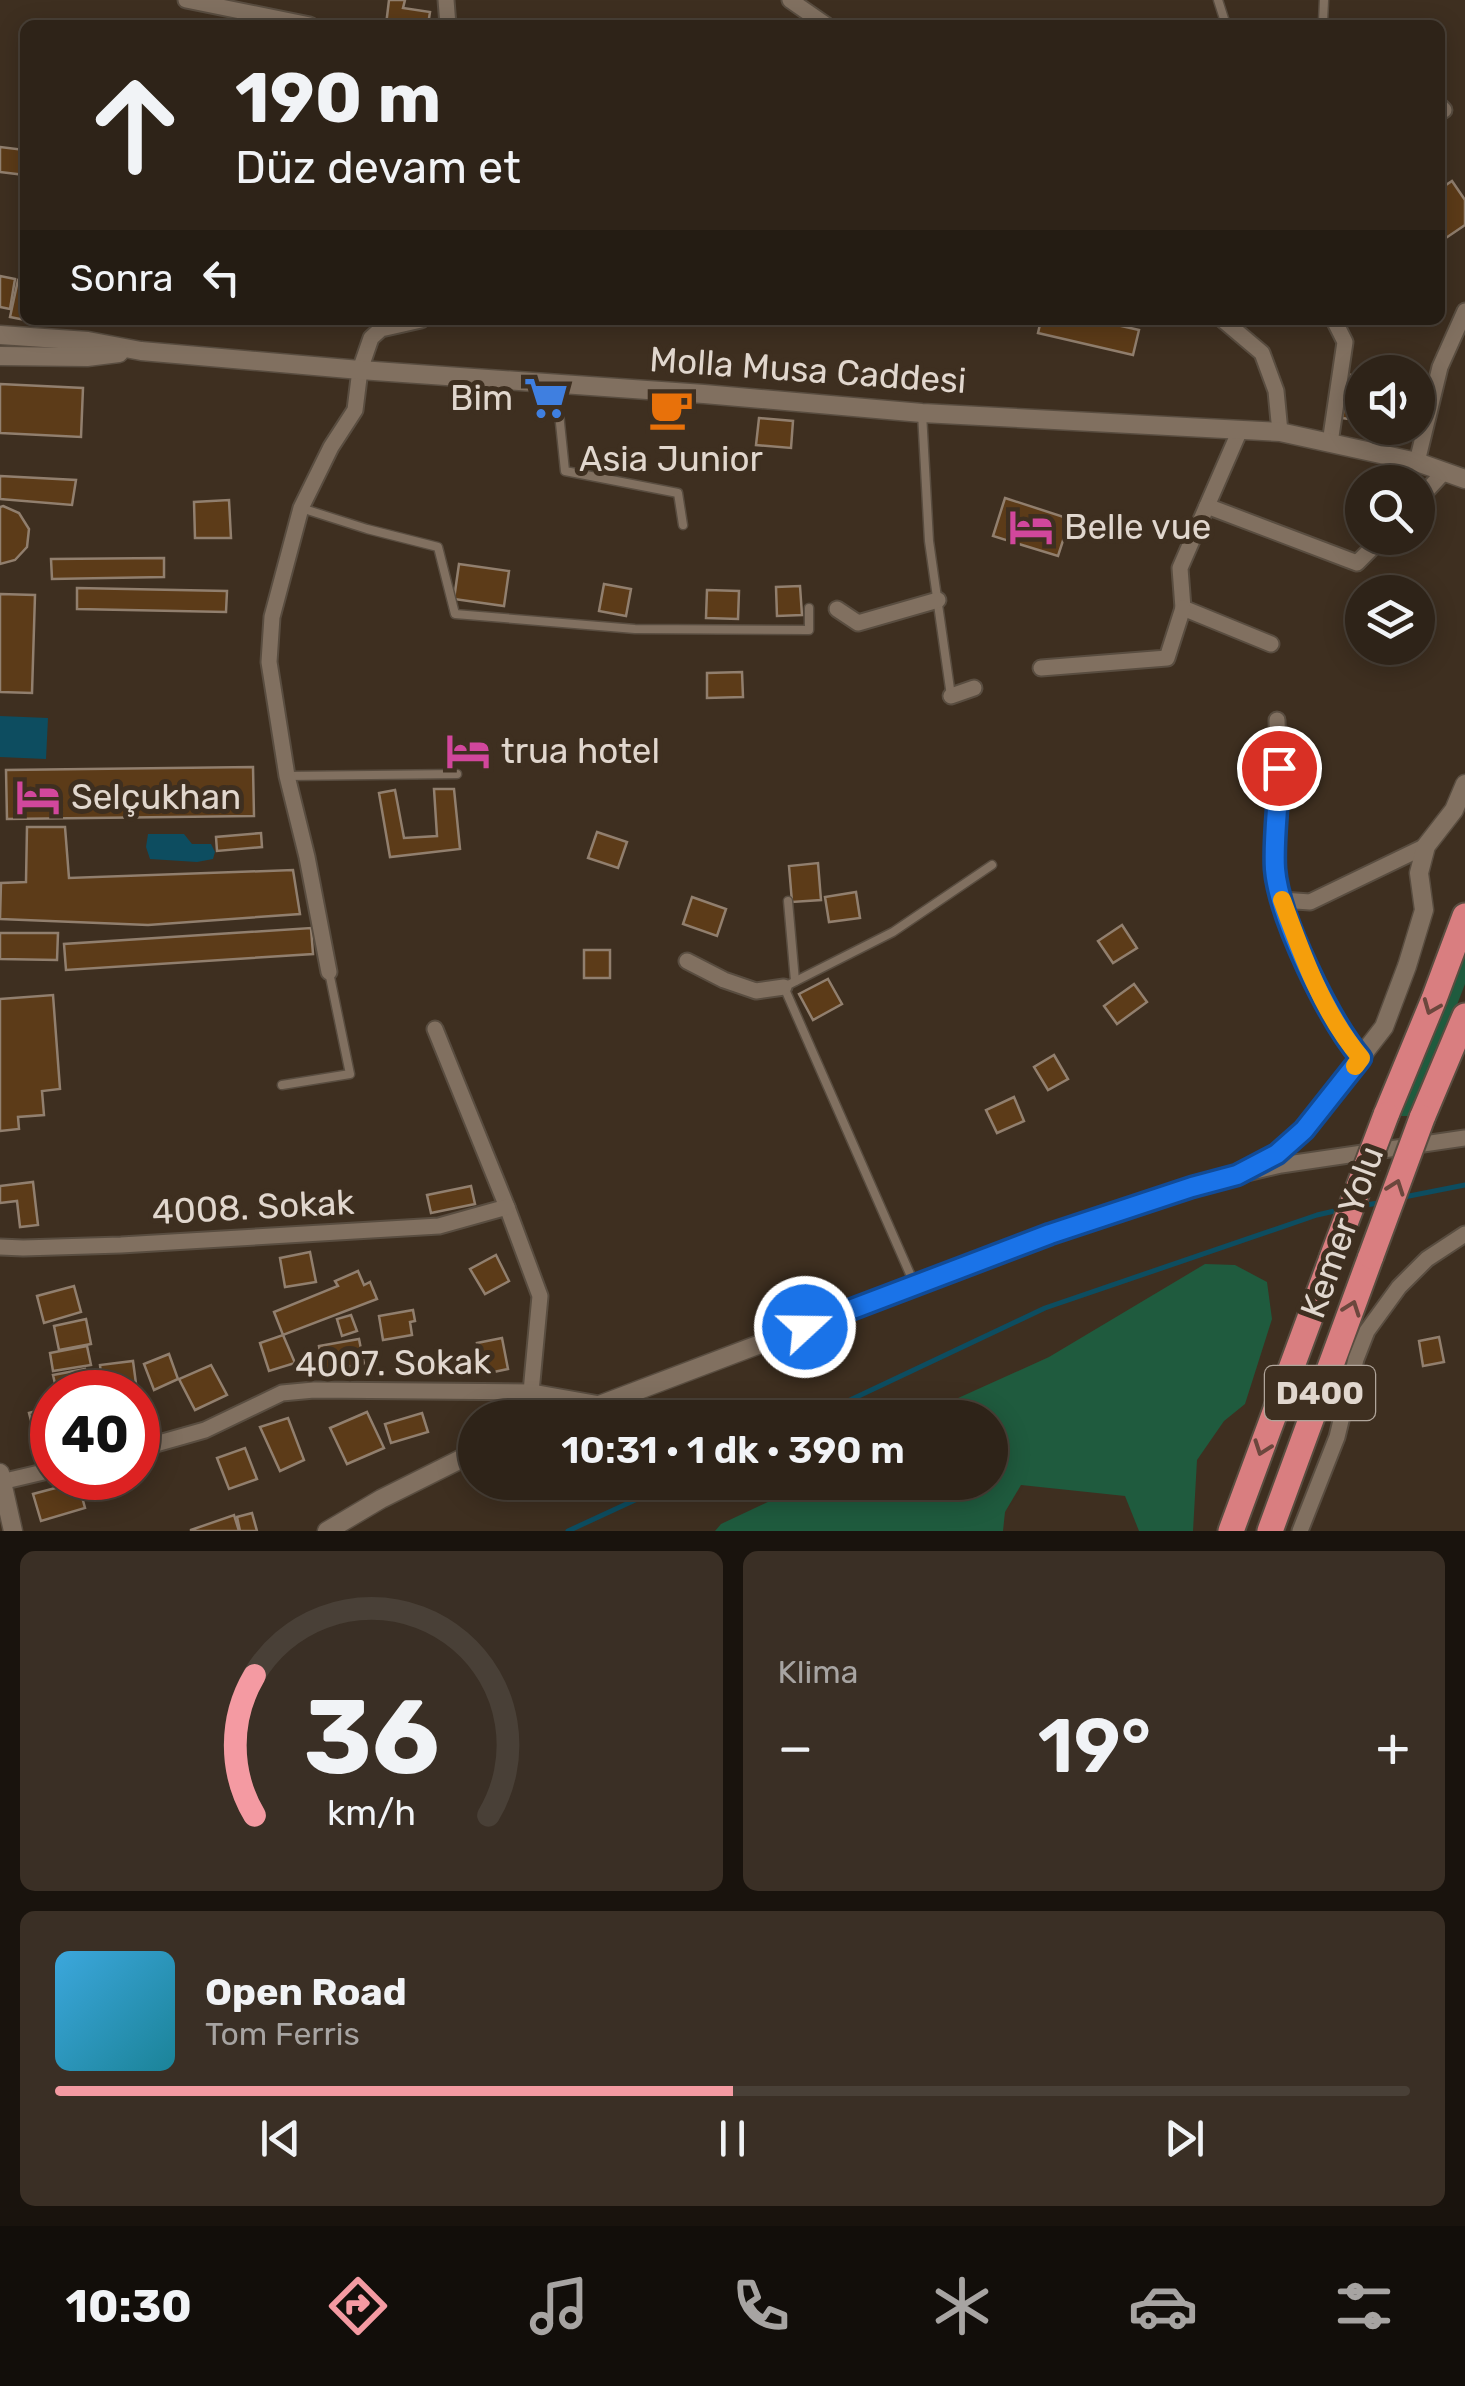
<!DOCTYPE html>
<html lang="tr">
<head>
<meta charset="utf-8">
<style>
  :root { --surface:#2e2318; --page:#3a2f25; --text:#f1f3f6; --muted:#a7a4a2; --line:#494037; --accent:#f49aa2 }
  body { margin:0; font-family:Rubik,sans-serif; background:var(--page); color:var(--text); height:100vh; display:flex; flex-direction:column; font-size:38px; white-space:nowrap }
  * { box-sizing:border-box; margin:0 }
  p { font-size:32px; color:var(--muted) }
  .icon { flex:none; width:55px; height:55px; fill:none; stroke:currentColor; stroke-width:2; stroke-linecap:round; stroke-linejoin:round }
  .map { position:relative; height:1531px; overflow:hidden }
  .side { display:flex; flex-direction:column; gap:20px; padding:20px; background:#19130d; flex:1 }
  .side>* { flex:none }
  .guide { position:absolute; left:20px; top:20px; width:1425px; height:305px; border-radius:15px; box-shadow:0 5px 25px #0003,0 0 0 2px var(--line); background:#2e2318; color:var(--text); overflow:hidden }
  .tools { position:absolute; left:1345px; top:355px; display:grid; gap:20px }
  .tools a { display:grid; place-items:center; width:90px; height:90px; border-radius:50%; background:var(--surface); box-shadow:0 5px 25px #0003,0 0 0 2px var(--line); font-size:50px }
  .speed { position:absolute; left:30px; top:1370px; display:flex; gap:20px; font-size:50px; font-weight:700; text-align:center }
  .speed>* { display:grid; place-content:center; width:130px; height:130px; border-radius:50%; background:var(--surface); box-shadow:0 5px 25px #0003,0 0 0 2px var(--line); line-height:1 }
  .speed .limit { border:15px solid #d22; background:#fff; color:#111 }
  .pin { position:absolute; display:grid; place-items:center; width:85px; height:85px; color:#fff; margin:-42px; border:5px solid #fff; border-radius:50%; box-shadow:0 2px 10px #0007 }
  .me { position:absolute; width:110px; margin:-55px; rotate:69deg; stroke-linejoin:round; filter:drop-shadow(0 0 8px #0008) }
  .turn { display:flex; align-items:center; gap:35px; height:210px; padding:0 50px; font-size:45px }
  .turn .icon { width:130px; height:130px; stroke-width:2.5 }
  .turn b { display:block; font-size:70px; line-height:85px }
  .then { display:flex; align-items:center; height:95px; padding:0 50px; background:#0003; gap:20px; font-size:38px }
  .big { font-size:75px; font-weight:600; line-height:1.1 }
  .side .widget { flex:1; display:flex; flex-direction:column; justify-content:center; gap:15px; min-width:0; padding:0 35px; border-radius:15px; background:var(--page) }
  .side .dial { align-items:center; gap:0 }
  .dial svg { height:260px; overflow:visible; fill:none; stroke:var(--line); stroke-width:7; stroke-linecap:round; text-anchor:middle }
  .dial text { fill:var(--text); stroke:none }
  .song { display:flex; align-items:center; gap:30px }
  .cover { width:120px; height:120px; border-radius:15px; background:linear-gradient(135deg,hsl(200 70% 55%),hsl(190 70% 35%)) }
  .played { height:10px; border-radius:5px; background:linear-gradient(90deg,var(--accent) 50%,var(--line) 50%) }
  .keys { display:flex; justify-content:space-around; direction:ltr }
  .heat { display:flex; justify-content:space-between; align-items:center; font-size:55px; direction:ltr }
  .side .tiles { flex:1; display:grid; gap:20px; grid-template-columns:1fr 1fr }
  .widget:last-child { grid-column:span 2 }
  .trip { position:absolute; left:458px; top:1400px; width:550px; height:100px; border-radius:50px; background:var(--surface); box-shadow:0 5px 25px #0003,0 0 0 2px var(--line); font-weight:600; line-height:100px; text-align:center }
  .menu { display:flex; height:160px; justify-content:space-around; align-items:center; background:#120e0a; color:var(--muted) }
  .menu .icon { width:70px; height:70px }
  .menu .on { color:var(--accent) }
  .menu b { font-size:45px; color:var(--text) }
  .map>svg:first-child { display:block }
  .green { fill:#1f5b3e }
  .water { fill:#0d4d60 }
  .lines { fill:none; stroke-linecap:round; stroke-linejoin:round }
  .stream { stroke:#0d4d60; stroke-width:5 }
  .building { fill:#5c3b18; stroke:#917f6e; stroke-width:2.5 }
  .service-casing { stroke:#594d40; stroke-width:11 }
  .minor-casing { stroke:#594d40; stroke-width:19 }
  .tertiary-casing { stroke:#594d40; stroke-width:21 }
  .trunk-casing { stroke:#594d40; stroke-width:29 }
  .service { stroke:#817060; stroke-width:8 }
  .minor { stroke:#817060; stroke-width:15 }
  .tertiary { stroke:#817060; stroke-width:18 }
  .trunk { stroke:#d97e80; stroke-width:25 }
  .trunk-bridge-casing { stroke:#594d40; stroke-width:29; stroke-linecap:butt }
  .trunk-bridge { stroke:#d97e80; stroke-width:25 }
  .oneway { stroke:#6c473d }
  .route-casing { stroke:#114b97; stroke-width:25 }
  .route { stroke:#1a73e8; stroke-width:18 }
  .slow { stroke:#f59e0b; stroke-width:18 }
  .labels { text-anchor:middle; stroke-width:10; stroke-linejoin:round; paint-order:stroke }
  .shield { fill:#3e2f20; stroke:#b0a59a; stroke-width:2.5 }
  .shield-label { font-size:32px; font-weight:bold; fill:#e1d7ce }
  .street-label { font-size:35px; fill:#e1d7ce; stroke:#3e2f20 }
  .poi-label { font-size:35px; fill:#e1d7ce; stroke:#3e2f20; text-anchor:start }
</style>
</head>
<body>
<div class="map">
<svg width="1465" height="1531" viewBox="0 0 1465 1531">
  <rect width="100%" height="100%" fill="#3e2f20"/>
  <g class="green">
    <polygon points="1465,946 1465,984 1414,1116 1398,1116"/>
    <polygon points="1205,1264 1235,1265 1267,1282 1272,1319 1245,1404 1224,1421 1197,1460 1193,1531 1139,1531 1125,1496 1021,1485 1005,1512 1003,1531 715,1531 721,1524 808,1483 990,1482 990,1418 921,1417 936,1408 1049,1357"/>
  </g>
  <g class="water">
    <polygon points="0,716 48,718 46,759 0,757"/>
    <polygon points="148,834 184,834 192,844 211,844 215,852 213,859 197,862 150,859 146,847"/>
  </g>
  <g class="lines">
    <g class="stream">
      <polyline points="1399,1198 1465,1185"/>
      <polyline points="1360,1206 1384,1202"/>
      <polyline points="812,1418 1045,1308 1317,1215 1339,1210"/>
      <polyline points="568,1531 674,1482"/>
    </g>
  </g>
  <g class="building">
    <polygon points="389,0 405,0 403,8 430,12 428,25 386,25"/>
    <polygon points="0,147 25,150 25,175 0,172"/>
    <polygon points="1452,181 1465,200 1465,225 1440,242 1440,189"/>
    <polygon points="0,276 15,279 10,309 0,307"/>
    <polygon points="18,280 25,281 25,320 10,317"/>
    <polygon points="1041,320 1095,320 1139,330 1133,355 1038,333"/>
    <polygon points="1351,375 1362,377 1362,421 1342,418"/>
    <polygon points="0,384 83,388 81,437 0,433"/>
    <polygon points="759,418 793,421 791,448 756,445"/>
    <polygon points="0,476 76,480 72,505 0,499"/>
    <polygon points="1005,498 1070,519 1058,556 993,536"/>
    <polygon points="229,500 231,538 195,538 194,502"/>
    <polygon points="3,506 19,513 29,529 27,547 15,560 0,564 0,507"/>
    <polygon points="164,558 164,577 52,579 51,559"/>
    <polygon points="459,564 509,571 504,606 454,599"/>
    <polygon points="604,584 631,589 626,616 599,611"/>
    <polygon points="800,586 802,615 777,616 776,587"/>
    <polygon points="77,588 227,591 226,612 77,609"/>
    <polygon points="707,590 739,591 738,619 706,618"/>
    <polygon points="0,594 35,595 32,693 0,692"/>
    <polygon points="742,672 743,697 707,698 707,673"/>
    <polygon points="253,767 254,816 7,819 6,770"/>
    <polygon points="434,789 454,789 460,849 390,857 379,793 395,790 404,838 437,836"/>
    <polygon points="27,827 65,827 69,878 293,870 300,914 148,925 0,919 1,883 26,882"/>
    <polygon points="597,832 627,842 618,868 588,858"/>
    <polygon points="261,833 262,847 217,851 216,837"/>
    <polygon points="818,863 821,900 792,902 789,866"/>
    <polygon points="856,892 860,918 829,922 825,897"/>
    <polygon points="692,897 726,909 717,936 683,924"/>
    <polygon points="1122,925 1137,948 1113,963 1098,941"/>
    <polygon points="311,928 313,954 66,970 64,944"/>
    <polygon points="0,933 58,933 57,960 0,959"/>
    <rect x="584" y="950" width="26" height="28"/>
    <polygon points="828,979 842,1004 813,1020 799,994"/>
    <polygon points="1134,984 1147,1002 1117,1024 1104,1006"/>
    <polygon points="53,995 60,1089 42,1091 44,1115 18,1117 19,1129 0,1131 0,999"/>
    <polygon points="1054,1055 1068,1079 1048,1090 1034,1067"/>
    <polygon points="1014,1097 1024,1121 997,1133 986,1110"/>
    <polygon points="33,1182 38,1225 20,1227 17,1201 0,1203 0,1186"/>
    <polygon points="471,1186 475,1204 431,1213 427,1195"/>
    <polygon points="310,1252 316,1282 285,1287 280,1258"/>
    <polygon points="496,1255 509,1281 485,1294 470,1269"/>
    <polygon points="358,1271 364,1285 370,1282 377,1299 283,1335 274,1312 338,1286 335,1281"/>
    <polygon points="74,1286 81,1312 44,1323 37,1296"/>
    <polygon points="413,1310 415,1321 410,1322 412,1335 383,1340 379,1316"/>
    <polygon points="351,1315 357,1331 342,1336 337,1319"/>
    <polygon points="86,1319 91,1344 59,1350 54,1326"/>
    <polygon points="283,1335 295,1363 269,1371 260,1343"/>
    <polygon points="1439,1337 1444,1362 1423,1366 1419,1341"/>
    <polygon points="502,1338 508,1369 484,1374 477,1343"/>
    <polygon points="359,1339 364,1364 323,1371 319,1346"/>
    <polygon points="87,1346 91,1365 53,1371 50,1353"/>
    <polygon points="169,1354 178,1379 154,1390 144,1364"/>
    <polygon points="133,1361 137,1391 103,1392 100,1365"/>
    <polygon points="211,1365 227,1395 195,1410 179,1379"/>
    <polygon points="85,1369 89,1392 57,1392 53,1375"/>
    <polygon points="52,1407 52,1445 38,1448 29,1413"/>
    <polygon points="367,1412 384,1448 347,1464 330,1428"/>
    <polygon points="422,1413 428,1432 391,1443 385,1424"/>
    <polygon points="288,1418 304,1460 280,1471 260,1427"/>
    <polygon points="245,1448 257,1479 229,1489 217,1458"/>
    <polygon points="78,1482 85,1508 41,1521 33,1494"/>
    <polygon points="252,1513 257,1531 240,1531 237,1517"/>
    <polygon points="234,1515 239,1531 191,1531 191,1530"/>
  </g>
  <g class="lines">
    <g class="service-casing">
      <g id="service">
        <polyline points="1218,0 1226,25"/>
        <polyline points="1316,25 1323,22 1324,0"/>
        <polyline points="556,384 565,471 678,493 683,525"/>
        <polyline points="922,413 929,541 951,696"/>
        <polyline points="301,508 367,529 438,547 455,614 635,629 809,630 809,608"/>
        <polyline points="287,776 457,774"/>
        <polyline points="788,901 795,981"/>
        <polyline points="282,1085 350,1074 329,972"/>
        <polyline points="914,1283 784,987 893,932 992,865"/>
      </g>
    </g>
    <g class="minor-casing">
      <g id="minor">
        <polyline points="186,0 310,25"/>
        <polyline points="446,0 448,25"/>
        <polyline points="790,0 826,25"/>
        <polyline points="1440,106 1444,110"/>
        <polyline points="1223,320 1262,353 1276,391 1280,432"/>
        <polyline points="1240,430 1180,568 1183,608 1271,644"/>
        <polyline points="1330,443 1345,342 1334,320"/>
        <polyline points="1417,462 1440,367 1465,311"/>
        <polyline points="1418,500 1444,472"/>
        <polyline points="1207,506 1357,563 1382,538"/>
        <polyline points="837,609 858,623 938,600"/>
        <polyline points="1041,668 1167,658 1183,608"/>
        <polyline points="951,696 974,688"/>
        <polyline points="1277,720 1279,797 1275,869 1282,900 1310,902 1426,846"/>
        <path d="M1282 900C1302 955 1323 1013 1361 1058"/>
        <polyline points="687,961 724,980 756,991 784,987"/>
        <polyline points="329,972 307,857 287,776 269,662 272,617 301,508 331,447 355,410 360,370 371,338 381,329 421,320"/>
        <polyline points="435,1029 507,1207 540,1296 531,1392"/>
        <polyline points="1251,1172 1281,1165 1465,1138"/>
        <polyline points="0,1247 23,1248 121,1245 439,1226 507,1207"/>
        <polyline points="138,1449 205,1430 282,1393 314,1390 531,1392 599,1404"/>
        <polyline points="1,1482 52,1470"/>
        <polyline points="1300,1531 1337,1437 1356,1359 1367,1331 1399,1287 1427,1259 1465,1234"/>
      </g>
    </g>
    <g class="tertiary-casing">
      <g id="tertiary">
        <polyline points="0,335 88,341 141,351 360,370 704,394 922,413 1280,432 1417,462 1465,479"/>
        <polyline points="0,356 87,357 119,353"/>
        <polyline points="565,1418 1050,1234 1191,1187 1237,1175 1277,1153 1304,1130 1384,1027 1407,966 1424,910 1419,873 1426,846 1454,810 1465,784"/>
        <polyline points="0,1473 13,1531"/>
        <polyline points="327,1531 381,1499 475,1452"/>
      </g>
    </g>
    <g class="trunk-casing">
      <g id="trunk">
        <polyline points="1386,1115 1434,999 1465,916"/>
        <polyline points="1422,1118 1465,1016"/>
        <polyline points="1231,1531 1332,1258"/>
        <polyline points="1270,1531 1371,1256"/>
      </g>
    </g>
    <use href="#service" class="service"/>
    <use href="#minor" class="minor"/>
    <use href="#tertiary" class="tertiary"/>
    <use href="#trunk" class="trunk"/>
    <g class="trunk-bridge-casing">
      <g id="trunk-bridge">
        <polyline points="1371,1256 1422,1118"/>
        <polyline points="1332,1258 1386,1115"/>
      </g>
    </g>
    <use href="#trunk-bridge" class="trunk-bridge"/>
  </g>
  <defs><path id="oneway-chevron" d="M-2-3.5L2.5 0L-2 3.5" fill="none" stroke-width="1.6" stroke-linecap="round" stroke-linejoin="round" transform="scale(2.5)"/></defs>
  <g class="oneway">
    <use href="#oneway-chevron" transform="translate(1431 1007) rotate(112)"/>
    <use href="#oneway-chevron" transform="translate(1396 1187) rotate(-70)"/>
    <use href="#oneway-chevron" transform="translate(1352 1308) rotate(-70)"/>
    <use href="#oneway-chevron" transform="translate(1262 1448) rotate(110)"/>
  </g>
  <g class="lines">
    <g class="route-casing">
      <path id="route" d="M805 1327 1050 1234 1192 1187 1237 1175 1277 1154 1304 1130 1361 1058C1329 1020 1279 918 1275 869 1273 838 1279 801 1279 768"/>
    </g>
    <use href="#route" class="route"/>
    <path class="slow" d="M1282 900C1302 955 1323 1013 1361 1058L1355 1066"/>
  </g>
  <defs>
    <g id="supermarket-bare" transform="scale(3.45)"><path d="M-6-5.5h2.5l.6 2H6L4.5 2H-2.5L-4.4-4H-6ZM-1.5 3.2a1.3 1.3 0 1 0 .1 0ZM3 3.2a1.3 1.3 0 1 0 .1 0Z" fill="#3f7fe0" stroke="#3e2f20" stroke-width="2.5" paint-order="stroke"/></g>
    <g id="cafe-bare" transform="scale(3.45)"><path d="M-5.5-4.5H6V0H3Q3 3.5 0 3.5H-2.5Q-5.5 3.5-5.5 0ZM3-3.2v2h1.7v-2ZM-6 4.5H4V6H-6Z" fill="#e8710a" stroke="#3e2f20" stroke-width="2.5" paint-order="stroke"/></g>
    <g id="hotel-bare" transform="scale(3.45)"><path d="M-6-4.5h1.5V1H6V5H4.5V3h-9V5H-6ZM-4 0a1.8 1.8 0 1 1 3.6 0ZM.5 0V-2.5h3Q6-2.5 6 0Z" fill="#d1479c" stroke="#3e2f20" stroke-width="2.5" paint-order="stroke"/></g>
  </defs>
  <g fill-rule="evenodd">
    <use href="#supermarket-bare" x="546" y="398"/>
    <use href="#cafe-bare" x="671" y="409"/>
    <use href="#hotel-bare" x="1031" y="527"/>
    <use href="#hotel-bare" x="468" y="751"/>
    <use href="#hotel-bare" x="38" y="797"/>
  </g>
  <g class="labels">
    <rect class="shield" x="1265" y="1366" width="110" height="54" rx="8"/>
    <g class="shield-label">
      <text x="1320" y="1404">D400</text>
    </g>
    <g class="street-label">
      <text transform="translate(808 370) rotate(4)" y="12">Molla Musa Caddesi</text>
      <text transform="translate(253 1207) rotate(-3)" y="12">4008. Sokak</text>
      <text transform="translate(1342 1232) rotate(-70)" y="12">Kemer Yolu</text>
      <text transform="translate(393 1363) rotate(-1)" y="12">4007. Sokak</text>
    </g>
    <g class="poi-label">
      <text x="513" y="410" text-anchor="end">Bim</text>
      <text x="671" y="471" text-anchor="middle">Asia Junior</text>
      <text x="1064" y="539">Belle vue</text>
      <text x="501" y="763">trua hotel</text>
      <text x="71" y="809">Selçukhan</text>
    </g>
  </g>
</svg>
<div class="tools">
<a><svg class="icon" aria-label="sound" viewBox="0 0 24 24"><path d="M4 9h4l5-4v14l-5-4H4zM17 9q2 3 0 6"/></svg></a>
<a><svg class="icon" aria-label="search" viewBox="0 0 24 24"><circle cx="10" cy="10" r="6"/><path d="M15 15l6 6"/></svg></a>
<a><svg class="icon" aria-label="layers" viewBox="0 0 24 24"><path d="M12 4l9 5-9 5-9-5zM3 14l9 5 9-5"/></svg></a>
</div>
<div class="speed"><div class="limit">40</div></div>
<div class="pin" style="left:1279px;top:768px;background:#d93025"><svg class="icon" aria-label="arrive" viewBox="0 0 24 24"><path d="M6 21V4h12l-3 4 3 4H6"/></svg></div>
<svg class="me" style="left:805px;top:1327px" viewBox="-20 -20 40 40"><circle r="17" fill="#1a73e8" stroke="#fff" stroke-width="3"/><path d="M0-11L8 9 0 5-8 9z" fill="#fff"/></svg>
<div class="trip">10:31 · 1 dk · 390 m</div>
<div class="guide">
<div class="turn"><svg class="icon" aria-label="ahead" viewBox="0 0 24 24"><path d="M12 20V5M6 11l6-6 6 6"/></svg><div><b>190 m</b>Düz devam et</div></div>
<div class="then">Sonra<svg class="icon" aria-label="left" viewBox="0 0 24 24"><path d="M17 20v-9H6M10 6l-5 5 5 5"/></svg></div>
</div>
</div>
<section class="side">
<div class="tiles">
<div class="widget dial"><svg viewBox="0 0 100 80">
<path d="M14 69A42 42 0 1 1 86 69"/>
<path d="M14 69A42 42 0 0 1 14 26" stroke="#f49aa2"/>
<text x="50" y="56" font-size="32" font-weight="700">36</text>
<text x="50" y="72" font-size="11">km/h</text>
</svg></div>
<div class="widget"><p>Klima</p>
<div class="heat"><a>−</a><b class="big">19°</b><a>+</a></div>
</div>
<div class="widget">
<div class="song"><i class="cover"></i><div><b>Open Road</b><p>Tom Ferris</p></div></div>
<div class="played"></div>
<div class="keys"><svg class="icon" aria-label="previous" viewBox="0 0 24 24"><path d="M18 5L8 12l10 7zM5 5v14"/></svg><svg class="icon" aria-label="pause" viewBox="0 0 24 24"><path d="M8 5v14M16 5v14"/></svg><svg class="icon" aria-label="next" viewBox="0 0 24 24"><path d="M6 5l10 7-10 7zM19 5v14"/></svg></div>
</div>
</div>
</section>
<nav class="menu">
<b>10:30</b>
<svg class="icon on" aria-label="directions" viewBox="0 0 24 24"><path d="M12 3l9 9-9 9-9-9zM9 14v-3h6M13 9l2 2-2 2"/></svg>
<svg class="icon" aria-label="music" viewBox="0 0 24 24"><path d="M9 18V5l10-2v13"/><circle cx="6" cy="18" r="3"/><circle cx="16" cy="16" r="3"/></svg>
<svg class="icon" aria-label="phone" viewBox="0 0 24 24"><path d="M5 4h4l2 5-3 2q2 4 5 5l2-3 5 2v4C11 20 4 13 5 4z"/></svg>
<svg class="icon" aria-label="climate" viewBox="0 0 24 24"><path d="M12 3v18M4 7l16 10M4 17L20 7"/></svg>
<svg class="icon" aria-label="car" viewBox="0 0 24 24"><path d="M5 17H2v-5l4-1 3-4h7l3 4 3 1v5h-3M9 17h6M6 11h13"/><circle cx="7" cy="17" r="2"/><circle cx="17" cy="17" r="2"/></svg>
<svg class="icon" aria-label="filters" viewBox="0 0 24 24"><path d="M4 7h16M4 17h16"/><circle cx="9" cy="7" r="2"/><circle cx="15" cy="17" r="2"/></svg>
</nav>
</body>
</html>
